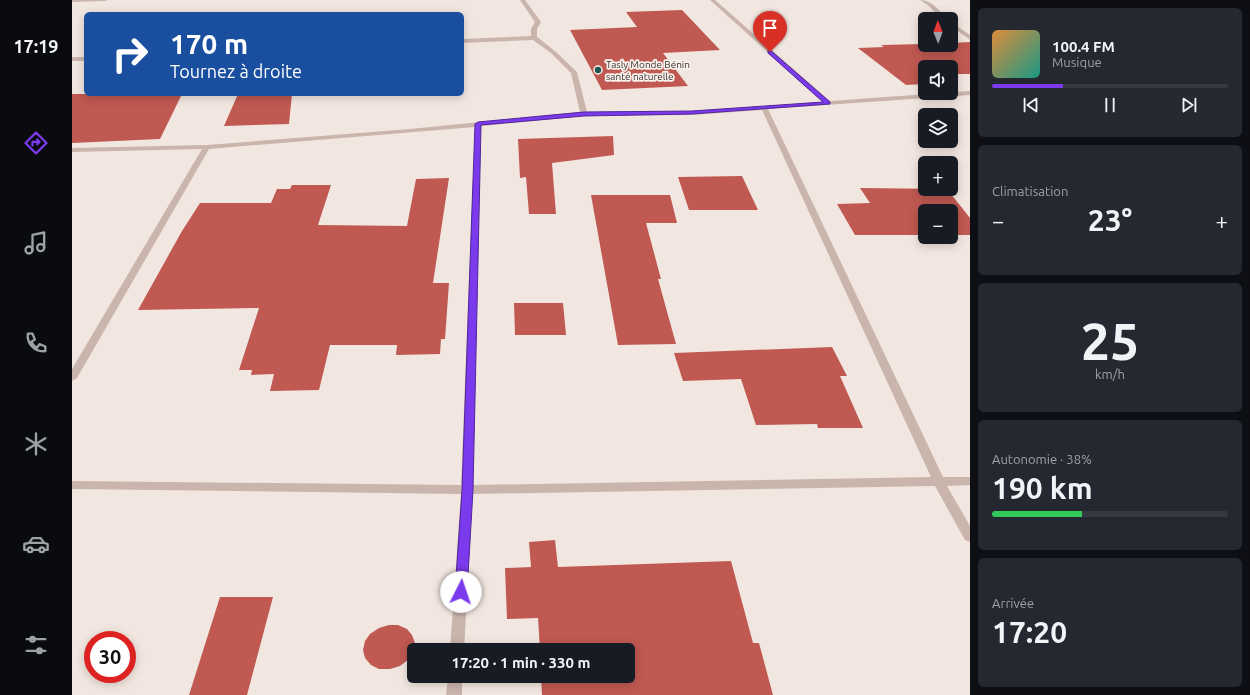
<!DOCTYPE html>
<html lang="fr">
<head>
<meta charset="utf-8">
<style>
  :root { --surface:#171b24; --page:#242831; --text:#f1f3f6; --muted:#9ea1a6; --line:#363941; --accent:#7c3aed }
  body { margin:0; font-family:Ubuntu,sans-serif; background:var(--page); color:var(--text); height:100vh; display:flex; flex-direction:column; font-size:15px; white-space:nowrap }
  * { box-sizing:border-box; margin:0 }
  p { font-size:13px; color:var(--muted) }
  .icon { flex:none; width:22px; height:22px; fill:none; stroke:currentColor; stroke-width:2; stroke-linecap:round; stroke-linejoin:round }
  .map { position:relative; flex:1; overflow:hidden }
  .drawer { display:flex; flex-direction:column; gap:8px; padding:8px; background:#0d0f14; width:280px }
  .drawer>* { flex:none }
  .banner { position:absolute; left:12px; top:12px; width:380px; height:84px; border-radius:6px; box-shadow:0 2px 10px #0003; background:#1a4fa0; color:#fff; overflow:hidden }
  .needle { width:26px; rotate:359deg }
  .fabs { position:absolute; left:846px; top:12px; display:grid; gap:8px }
  .fabs a { display:grid; place-items:center; width:40px; height:40px; border-radius:6px; background:var(--surface); box-shadow:0 2px 10px #0003; font-size:20px }
  .speed { position:absolute; left:12px; top:631px; display:flex; gap:8px; font-size:20px; font-weight:700; text-align:center }
  .speed>* { display:grid; place-content:center; width:52px; height:52px; border-radius:50%; background:var(--surface); box-shadow:0 2px 10px #0003; line-height:1 }
  .speed .limit { border:6px solid #d22; background:#fff; color:#111 }
  .pin { position:absolute; display:grid; place-items:center; width:34px; height:34px; color:#fff; margin:-41px -17px; border-radius:50% 50% 50% 0; rotate:-45deg; box-shadow:0 0 4px #0007 }
  .pin .icon { rotate:45deg }
  .me { position:absolute; width:44px; margin:-22px; rotate:4deg; stroke-linejoin:round; filter:drop-shadow(0 0 3px #0008) }
  .turn { display:flex; align-items:center; gap:14px; height:84px; padding:0 20px; font-size:18px }
  .turn .icon { width:52px; height:52px; stroke-width:2.5 }
  .turn b { display:block; font-size:28px; line-height:34px }
  .big { font-size:30px; font-weight:700; line-height:1.1 }
  .drawer .widget { flex:1; display:flex; flex-direction:column; justify-content:center; gap:6px; min-width:0; padding:0 14px; border-radius:6px; background:var(--page) }
  .drawer .dial { align-items:center; gap:0 }
  .dial b { font-size:52px; line-height:1 }
  .song { display:flex; align-items:center; gap:12px }
  .cover { width:48px; height:48px; border-radius:6px; background:linear-gradient(135deg,hsl(30 70% 55%),hsl(170 70% 35%)) }
  .played { height:4px; border-radius:2px; background:linear-gradient(90deg,var(--accent) 30%,var(--line) 30%) }
  .keys { display:flex; justify-content:space-around; direction:ltr }
  .heat { display:flex; justify-content:space-between; align-items:center; font-size:22px; direction:ltr }
  .charge { height:6px; border-radius:3px; background:linear-gradient(90deg,#34c759 38%,var(--line) 0) }
  .trip { position:absolute; left:335px; top:643px; width:228px; height:40px; border-radius:6px; background:var(--surface); box-shadow:0 2px 10px #0003; font-weight:700; line-height:40px; text-align:center }
  main { display:flex; flex:1; min-height:0 }
  .menu { display:flex; flex-direction:column; width:72px; justify-content:space-around; align-items:center; background:#090b0e; color:var(--muted) }
  .menu .icon { width:28px; height:28px }
  .menu .on { color:var(--accent) }
  .menu b { font-size:18px; color:var(--text) }
  .map>svg:first-child { display:block }
  .building { fill:#bf5951 }
  .lines { fill:none; stroke-linecap:round; stroke-linejoin:round }
  .minor { fill:#cab5ac; fill-rule:evenodd }
  .route { fill:#7c3aed; stroke:#51269a }
  .poi-dot { fill:#225852; stroke:#f9f1ec; stroke-width:1.5 }
  .labels { text-anchor:middle; stroke-width:3.5; stroke-linejoin:round; paint-order:stroke }
  .far-poi-label { font-size:10px; fill:#382d2b; stroke:#f9f1ec; text-anchor:start }
</style>
</head>
<body>
<main>
<nav class="menu">
<b>17:19</b>
<svg class="icon on" aria-label="directions" viewBox="0 0 24 24"><path d="M12 3l9 9-9 9-9-9zM9 14v-3h6M13 9l2 2-2 2"/></svg>
<svg class="icon" aria-label="music" viewBox="0 0 24 24"><path d="M9 18V5l10-2v13"/><circle cx="6" cy="18" r="3"/><circle cx="16" cy="16" r="3"/></svg>
<svg class="icon" aria-label="phone" viewBox="0 0 24 24"><path d="M5 4h4l2 5-3 2q2 4 5 5l2-3 5 2v4C11 20 4 13 5 4z"/></svg>
<svg class="icon" aria-label="climate" viewBox="0 0 24 24"><path d="M12 3v18M4 7l16 10M4 17L20 7"/></svg>
<svg class="icon" aria-label="car" viewBox="0 0 24 24"><path d="M5 17H2v-5l4-1 3-4h7l3 4 3 1v5h-3M9 17h6M6 11h13"/><circle cx="7" cy="17" r="2"/><circle cx="17" cy="17" r="2"/></svg>
<svg class="icon" aria-label="filters" viewBox="0 0 24 24"><path d="M4 7h16M4 17h16"/><circle cx="9" cy="7" r="2"/><circle cx="15" cy="17" r="2"/></svg>
</nav>
<div class="map">
<svg width="898" height="695" viewBox="0 0 898 695">
  <rect width="100%" height="100%" fill="#f2e7e0"/>
  <g class="building">
    <polygon points="610,10 648,50 591,53 616,86 530,90 498,30 565,27 554,12"/>
    <polygon points="898,42 898,74 879,74 879,67 853,67 853,84 834,85 786,48 812,47 809,45 853,44 853,45 879,45 879,43"/>
    <polygon points="0,94 110,94 88,139 0,143"/>
    <polygon points="166,94 220,94 217,124 152,126"/>
    <polygon points="541,136 542,155 480,163 484,214 457,214 454,177 448,178 446,139"/>
    <polygon points="670,176 686,210 617,210 606,177"/>
    <polygon points="377,178 361,283 377,283 373,339 369,339 368,354 324,355 325,345 258,345 247,390 198,391 202,374 179,375 180,370 167,370 187,308 66,310 110,231 128,203 199,203 205,189 218,189 220,185 259,185 246,225 335,226 344,179"/>
    <polygon points="788,188 875,189 898,218 898,235 879,235 879,211 853,211 853,235 783,235 765,204 798,203"/>
    <polygon points="519,195 598,195 605,223 574,223 589,279 586,279 604,344 546,345"/>
    <polygon points="442,303 491,303 494,335 443,335"/>
    <polygon points="760,347 775,376 768,376 791,428 746,428 745,424 684,425 669,379 611,381 602,353"/>
    <polygon points="483,540 486,567 659,561 681,643 687,643 701,695 470,695 469,676 556,676 556,650 468,650 466,618 435,619 433,568 459,567 457,542"/>
    <polygon points="148,597 201,597 175,695 117,695"/>
    <polygon points="317,625 326,625 335,629 340,635 343,643 342,652 336,660 328,666 318,669 307,669 299,665 293,658 291,650 293,641 298,634 307,628"/>
  </g>
  <g class="lines">
    <g class="minor">
      <polygon points="0,0 35,0 33,1 0,2"/>
      <path d="M448 0H453L469 22 465 29V37L483 51 505 72 515 112 620 111 751 102 638 0H643L758 101 898 91V95L696 109 871 477H898V485L875 486 898 526V542L893 540 863 486 401 494 392 650H378L389 494 0 489V481L389 485 403 127 137 149 5 378 0 381V369L130 149 0 152V148L135 145 338 129 508 112 499 73 479 53 461 40 390 43V39L459 36V29L463 22ZM690 110 859 477 401 485 409 126 512 116 620 115Z"/>
      <path d="M848 0C860 0 867 10 875 19H869L857 6Z"/>
      <polygon points="879,22 898,35 898,40 879,26"/>
      <rect x="0" y="57" width="14" height="4"/>
      <polygon points="376,676 390,676 390,695 374,695"/>
    </g>
  </g>
  <polygon class="route" points="698,50 758,102 758,104 620,114 512,116 409,125 401,490 395,592 393,595 389,597 384,595 383,592 390,490 403,124 406,122 512,112 620,111 751,102 696,53 696,50"/>
  <circle class="poi-dot" cx="526" cy="70" r="4"/>
  <g class="labels">
    <g class="far-poi-label">
      <text x="534" y="68">Tasly Monde Bénin<tspan x="534" dy="12">santé naturelle</tspan></text>
    </g>
  </g>
</svg>
<div class="fabs">
<a><svg class="needle" viewBox="-14 -14 28 28"><path d="M0-13l5 13h-10z" fill="#e53935"/><path d="M0 13l5-13h-10z" fill="#9ea1a6"/></svg></a>
<a><svg class="icon" aria-label="sound" viewBox="0 0 24 24"><path d="M4 9h4l5-4v14l-5-4H4zM17 9q2 3 0 6"/></svg></a>
<a><svg class="icon" aria-label="layers" viewBox="0 0 24 24"><path d="M12 4l9 5-9 5-9-5zM3 14l9 5 9-5"/></svg></a>
<a>+</a>
<a>−</a>
</div>
<div class="speed"><div class="limit">30</div></div>
<div class="pin" style="left:698px;top:52px;background:#d93025"><svg class="icon" aria-label="arrive" viewBox="0 0 24 24"><path d="M6 21V4h12l-3 4 3 4H6"/></svg></div>
<svg class="me" style="left:389px;top:592px" viewBox="-20 -20 40 40"><circle r="19" fill="#fff"/><path d="M0-13L10 11 0 6-10 11z" fill="#7c3aed"/></svg>
<div class="trip">17:20 · 1 min · 330 m</div>
<div class="banner">
<div class="turn"><svg class="icon" aria-label="right" viewBox="0 0 24 24"><path d="M7 20v-9h11M14 6l5 5-5 5"/></svg><div><b>170 m</b>Tournez à droite</div></div>
</div>
</div>
<section class="drawer">
<div class="widget">
<div class="song"><i class="cover"></i><div><b>100.4 FM</b><p>Musique</p></div></div>
<div class="played"></div>
<div class="keys"><svg class="icon" aria-label="previous" viewBox="0 0 24 24"><path d="M18 5L8 12l10 7zM5 5v14"/></svg><svg class="icon" aria-label="pause" viewBox="0 0 24 24"><path d="M8 5v14M16 5v14"/></svg><svg class="icon" aria-label="next" viewBox="0 0 24 24"><path d="M6 5l10 7-10 7zM19 5v14"/></svg></div>
</div>
<div class="widget"><p>Climatisation</p>
<div class="heat"><a>−</a><b class="big">23°</b><a>+</a></div>
</div>
<div class="widget dial"><b>25</b><p>km/h</p></div>
<div class="widget"><p>Autonomie · 38%</p><b class="big">190 km</b><div class="charge"></div></div>
<div class="widget"><p>Arrivée</p><b class="big">17:20</b></div>
</section>
</main>
</body>
</html>
